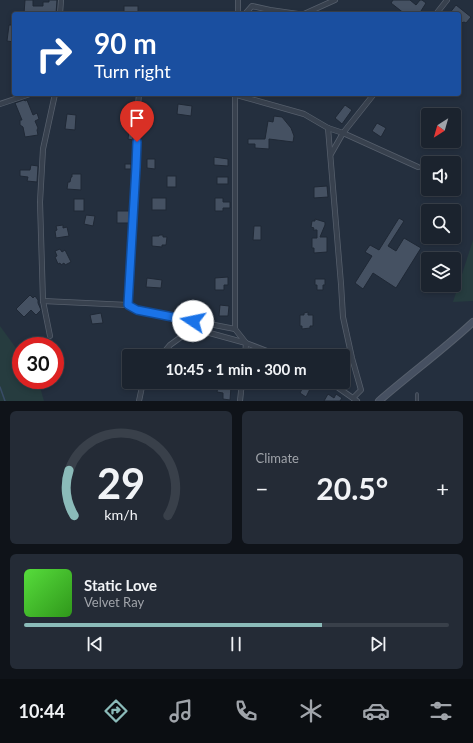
<!DOCTYPE html>
<html lang="en">
<head>
<meta charset="utf-8">
<style>
  :root { --surface:#1b232e; --page:#242b36; --text:#f1f3f6; --muted:#a0a4aa; --line:#39404a; --accent:#8bbbb9 }
  body { margin:0; font-family:Lato,sans-serif; background:var(--page); color:var(--text); height:100vh; display:flex; flex-direction:column; font-size:15px; white-space:nowrap }
  * { box-sizing:border-box; margin:0 }
  p { font-size:13px; color:var(--muted) }
  .icon { flex:none; width:22px; height:22px; fill:none; stroke:currentColor; stroke-width:2; stroke-linecap:round; stroke-linejoin:round }
  .map { position:relative; height:401px; overflow:hidden }
  .side { display:flex; flex-direction:column; gap:10px; padding:10px; background:#0f1319; flex:1 }
  .side>* { flex:none }
  .banner { position:absolute; left:12px; top:12px; width:449px; height:84px; border-radius:4px; box-shadow:0 2px 6px #0003,0 0 0 1px var(--line); background:#1a4fa0; color:#fff; overflow:hidden }
  .needle { width:26px; rotate:217deg }
  .fabs { position:absolute; left:421px; top:108px; display:grid; gap:8px }
  .fabs a { display:grid; place-items:center; width:40px; height:40px; border-radius:4px; background:var(--surface); box-shadow:0 2px 6px #0003,0 0 0 1px var(--line); font-size:20px }
  .speed { position:absolute; left:12px; top:337px; display:flex; gap:8px; font-size:20px; font-weight:700; text-align:center }
  .speed>* { display:grid; place-content:center; width:52px; height:52px; border-radius:50%; background:var(--surface); box-shadow:0 2px 6px #0003,0 0 0 1px var(--line); line-height:1 }
  .speed .limit { border:6px solid #d22; background:#fff; color:#111 }
  .pin { position:absolute; display:grid; place-items:center; width:34px; height:34px; color:#fff; margin:-41px -17px; border-radius:50% 50% 50% 0; rotate:-45deg; box-shadow:0 0 4px #0007 }
  .pin .icon { rotate:45deg }
  .me { position:absolute; width:44px; margin:-22px; rotate:281deg; stroke-linejoin:round; filter:drop-shadow(0 0 3px #0008) }
  .turn { display:flex; align-items:center; gap:14px; height:84px; padding:0 16px; font-size:18px }
  .turn .icon { width:52px; height:52px; stroke-width:2.5 }
  .turn b { display:block; font-size:28px; line-height:34px }
  .big { font-size:30px; font-weight:700; line-height:1.1 }
  .side .tile { flex:1; display:flex; flex-direction:column; justify-content:center; gap:6px; min-width:0; padding:0 14px; border-radius:6px; background:var(--page) }
  .side .dial { align-items:center; gap:0 }
  .dial svg { height:104px; overflow:visible; fill:none; stroke:var(--line); stroke-width:7; stroke-linecap:round; text-anchor:middle }
  .dial text { fill:var(--text); stroke:none }
  .song { display:flex; align-items:center; gap:12px }
  .cover { width:48px; height:48px; border-radius:6px; background:linear-gradient(135deg,hsl(110 70% 55%),hsl(110 70% 35%)) }
  .played { height:4px; border-radius:2px; background:linear-gradient(90deg,var(--accent) 70%,var(--line) 70%) }
  .keys { display:flex; justify-content:space-around; direction:ltr }
  .heat { display:flex; justify-content:space-between; align-items:center; font-size:22px; direction:ltr }
  .side .tiles { flex:1; display:grid; gap:10px; grid-template-columns:1fr 1fr }
  .tile:last-child { grid-column:span 2 }
  .trip { position:absolute; left:122px; top:349px; width:228px; height:40px; border-radius:4px; background:var(--surface); box-shadow:0 2px 6px #0003,0 0 0 1px var(--line); font-weight:700; line-height:40px; text-align:center }
  .tab-bar { display:flex; height:64px; justify-content:space-around; align-items:center; background:#0b0e12; color:var(--muted) }
  .tab-bar .icon { width:28px; height:28px }
  .tab-bar .active { color:var(--accent) }
  .tab-bar b { font-size:18px; color:var(--text) }
  .map>svg:first-child { display:block }
  .green { fill:#263c3f }
  .lines { fill:none; stroke-linecap:round; stroke-linejoin:round }
  .stream { stroke:#394c67; stroke-width:1.5 }
  .building { fill:#455162; stroke:#1f2835 }
  .lane-casing { stroke:#565f6c; stroke-width:3.5 }
  .street-casing { stroke:#565f6c; stroke-width:6 }
  .secondary-casing { stroke:#565f6c; stroke-width:8 }
  .lane { stroke:#38414e; stroke-width:2 }
  .street { stroke:#38414e; stroke-width:4.5 }
  .secondary { stroke:#465061; stroke-width:6 }
  .route-casing { stroke:#114b97; stroke-width:10 }
  .route { stroke:#1a73e8; stroke-width:7 }
</style>
</head>
<body>
<div class="map">
<svg width="473" height="401" viewBox="0 0 473 401">
  <rect width="100%" height="100%" fill="#242f3e"/>
  <g class="green">
    <polygon points="473,240 473,301 453,302"/>
    <polygon points="0,326 21,355 21,380 38,380 44,401 0,401"/>
  </g>
  <g class="lines">
    <polyline class="stream" points="0,387 5,401"/>
  </g>
  <g class="building">
    <polygon points="25,0 33,0 33,6 43,6 43,2 49,2 49,0 57,0 56,14 24,14"/>
    <polygon points="393,0 410,0 416,5 420,0 422,0 426,3 421,11 425,14 405,14 391,3"/>
    <polygon points="456,5 471,17 466,23 464,22 459,24 459,14 449,14"/>
    <rect x="124" y="6" width="14" height="8"/>
    <polygon points="9,25 14,25 14,42 7,41"/>
    <polygon points="24,100 25,101 27,100 33,115 37,113 39,119 35,121 38,128 37,130 38,135 25,137 23,127 20,125 20,120 22,120 15,103"/>
    <polygon points="178,104 192,106 191,116 177,114"/>
    <polygon points="345,105 352,110 342,124 335,118"/>
    <polygon points="67,114 76,115 75,130 65,129"/>
    <polygon points="274,116 282,117 291,128 294,136 293,142 269,139 269,149 255,148 255,144 248,144 248,139 265,139 268,121 273,122"/>
    <polygon points="377,123 386,128 381,137 372,131"/>
    <polygon points="129,132 133,132 133,140 128,139"/>
    <polygon points="214,157 228,159 228,166 214,165"/>
    <polygon points="147,159 155,159 155,169 147,168"/>
    <rect x="125" y="164" width="6" height="5"/>
    <polygon points="31,165 38,166 37,182 27,181 28,177 20,176 20,170 30,170"/>
    <polygon points="72,174 81,174 81,190 67,189 68,182 70,182 71,177 72,177"/>
    <rect x="167" y="176" width="9" height="11"/>
    <rect x="217" y="177" width="11" height="7"/>
    <polygon points="327,186 328,197 314,198 314,187"/>
    <rect x="152" y="198" width="14" height="12"/>
    <polygon points="215,198 223,198 223,202 230,202 230,208 223,208 223,211 215,211"/>
    <rect x="74" y="199" width="10" height="12"/>
    <rect x="117" y="211" width="12" height="12"/>
    <polygon points="86,215 95,216 93,226 84,224"/>
    <polygon points="399,218 404,221 388,246 396,251 404,238 421,248 396,288 373,273 363,289 355,283 372,256 365,252 370,245 379,250"/>
    <polygon points="315,219 325,222 325,225 320,237 327,237 327,252 314,253 314,248 312,248 312,238 317,238 317,230 313,230 314,228 311,227 312,221 315,221"/>
    <polygon points="63,225 63,228 67,227 69,236 56,238 55,231 57,230 56,226"/>
    <polygon points="254,226 261,226 261,240 253,240"/>
    <polygon points="159,235 163,235 163,237 167,237 166,245 162,245 162,247 152,246 152,236 159,236"/>
    <polygon points="60,249 62,252 65,250 71,262 65,265 64,263 61,265 60,263 58,264 55,257 57,256 55,251"/>
    <polygon points="228,277 228,285 224,285 224,290 215,290 215,278"/>
    <polygon points="147,278 162,280 161,288 146,287"/>
    <polygon points="315,279 325,279 325,285 323,285 323,290 317,290 317,285 315,285"/>
    <polygon points="30,295 33,298 35,296 38,300 38,303 41,310 36,315 31,310 24,317 16,309"/>
    <polygon points="220,305 229,306 228,316 219,316"/>
    <polygon points="308,312 308,315 313,315 313,326 310,326 310,328 302,329 302,326 300,326 300,315 304,315 304,313"/>
    <polygon points="101,313 103,323 92,324 90,315"/>
    <polygon points="187,349 196,350 196,356 187,356"/>
    <polygon points="217,349 230,350 230,356 216,356"/>
    <polygon points="168,382 181,382 180,389 167,387"/>
    <polygon points="300,382 318,382 314,389 311,387 306,397 300,393 302,389 297,387"/>
    <polygon points="218,386 231,387 230,400 223,399 223,393 217,392"/>
    <polygon points="328,394 334,398 336,394 342,398 340,401 324,401"/>
  </g>
  <g class="lines">
    <g class="lane-casing">
      <polyline id="lane" points="417,394 417,401"/>
    </g>
    <g class="street-casing">
      <g id="street">
        <polyline points="238,0 238,14"/>
        <polyline points="60,14 61,0"/>
        <polyline points="245,14 252,6 270,10 298,14"/>
        <polyline points="304,14 335,0"/>
        <polyline points="436,14 447,0"/>
        <polyline points="233,94 304,114 328,128 341,284 343,317 352,358 361,390 353,398"/>
        <polyline points="0,104 30,94"/>
        <polyline points="328,128 343,133 418,167"/>
        <polyline points="331,154 343,133 374,94"/>
        <polyline points="43,301 128,305 137,310 235,329 246,343 245,356"/>
        <polyline points="128,305 136,167 137,117 139,94"/>
        <polyline points="235,329 235,94"/>
        <polyline points="50,336 43,301 40,202 43,149 55,94"/>
        <polyline points="161,356 170,345 181,337 206,332 246,343 280,356"/>
        <polyline points="330,382 357,401"/>
        <polyline points="139,401 143,382"/>
        <polyline points="240,401 242,382"/>
      </g>
    </g>
    <g class="secondary-casing">
      <path id="secondary" d="M379 401C410 374 443 350 473 322"/>
    </g>
    <use href="#lane" class="lane"/>
    <use href="#street" class="street"/>
    <use href="#secondary" class="secondary"/>
  </g>
  <g class="lines">
    <g class="route-casing">
      <polyline id="route" points="137,142 136,167 128,305 137,310 193,321"/>
    </g>
    <use href="#route" class="route"/>
  </g>
</svg>
<div class="fabs">
<a><svg class="needle" viewBox="-14 -14 28 28"><path d="M0-13l5 13h-10z" fill="#e53935"/><path d="M0 13l5-13h-10z" fill="#a0a4aa"/></svg></a>
<a><svg class="icon" aria-label="sound" viewBox="0 0 24 24"><path d="M4 9h4l5-4v14l-5-4H4zM17 9q2 3 0 6"/></svg></a>
<a><svg class="icon" aria-label="search" viewBox="0 0 24 24"><circle cx="10" cy="10" r="6"/><path d="M15 15l6 6"/></svg></a>
<a><svg class="icon" aria-label="layers" viewBox="0 0 24 24"><path d="M12 4l9 5-9 5-9-5zM3 14l9 5 9-5"/></svg></a>
</div>
<div class="speed"><div class="limit">30</div></div>
<div class="pin" style="left:137px;top:142px;background:#d93025"><svg class="icon" aria-label="arrive" viewBox="0 0 24 24"><path d="M6 21V4h12l-3 4 3 4H6"/></svg></div>
<svg class="me" style="left:193px;top:321px" viewBox="-20 -20 40 40"><circle r="19" fill="#fff"/><path d="M0-13L10 11 0 6-10 11z" fill="#1a73e8"/></svg>
<div class="trip">10:45 · 1 min · 300 m</div>
<div class="banner">
<div class="turn"><svg class="icon" aria-label="right" viewBox="0 0 24 24"><path d="M7 20v-9h11M14 6l5 5-5 5"/></svg><div><b>90 m</b>Turn right</div></div>
</div>
</div>
<section class="side">
<div class="tiles">
<div class="tile dial"><svg viewBox="0 0 100 80">
<path d="M14 69A42 42 0 1 1 86 69"/>
<path d="M14 69A42 42 0 0 1 10 34" stroke="#8bbbb9"/>
<text x="50" y="56" font-size="32" font-weight="700">29</text>
<text x="50" y="72" font-size="11">km/h</text>
</svg></div>
<div class="tile"><p>Climate</p>
<div class="heat"><a>−</a><b class="big">20.5°</b><a>+</a></div>
</div>
<div class="tile">
<div class="song"><i class="cover"></i><div><b>Static Love</b><p>Velvet Ray</p></div></div>
<div class="played"></div>
<div class="keys"><svg class="icon" aria-label="previous" viewBox="0 0 24 24"><path d="M18 5L8 12l10 7zM5 5v14"/></svg><svg class="icon" aria-label="pause" viewBox="0 0 24 24"><path d="M8 5v14M16 5v14"/></svg><svg class="icon" aria-label="next" viewBox="0 0 24 24"><path d="M6 5l10 7-10 7zM19 5v14"/></svg></div>
</div>
</div>
</section>
<nav class="tab-bar">
<b>10:44</b>
<svg class="icon active" aria-label="directions" viewBox="0 0 24 24"><path d="M12 3l9 9-9 9-9-9zM9 14v-3h6M13 9l2 2-2 2"/></svg>
<svg class="icon" aria-label="music" viewBox="0 0 24 24"><path d="M9 18V5l10-2v13"/><circle cx="6" cy="18" r="3"/><circle cx="16" cy="16" r="3"/></svg>
<svg class="icon" aria-label="phone" viewBox="0 0 24 24"><path d="M5 4h4l2 5-3 2q2 4 5 5l2-3 5 2v4C11 20 4 13 5 4z"/></svg>
<svg class="icon" aria-label="climate" viewBox="0 0 24 24"><path d="M12 3v18M4 7l16 10M4 17L20 7"/></svg>
<svg class="icon" aria-label="car" viewBox="0 0 24 24"><path d="M5 17H2v-5l4-1 3-4h7l3 4 3 1v5h-3M9 17h6M6 11h13"/><circle cx="7" cy="17" r="2"/><circle cx="17" cy="17" r="2"/></svg>
<svg class="icon" aria-label="filters" viewBox="0 0 24 24"><path d="M4 7h16M4 17h16"/><circle cx="9" cy="7" r="2"/><circle cx="15" cy="17" r="2"/></svg>
</nav>
</body>
</html>
